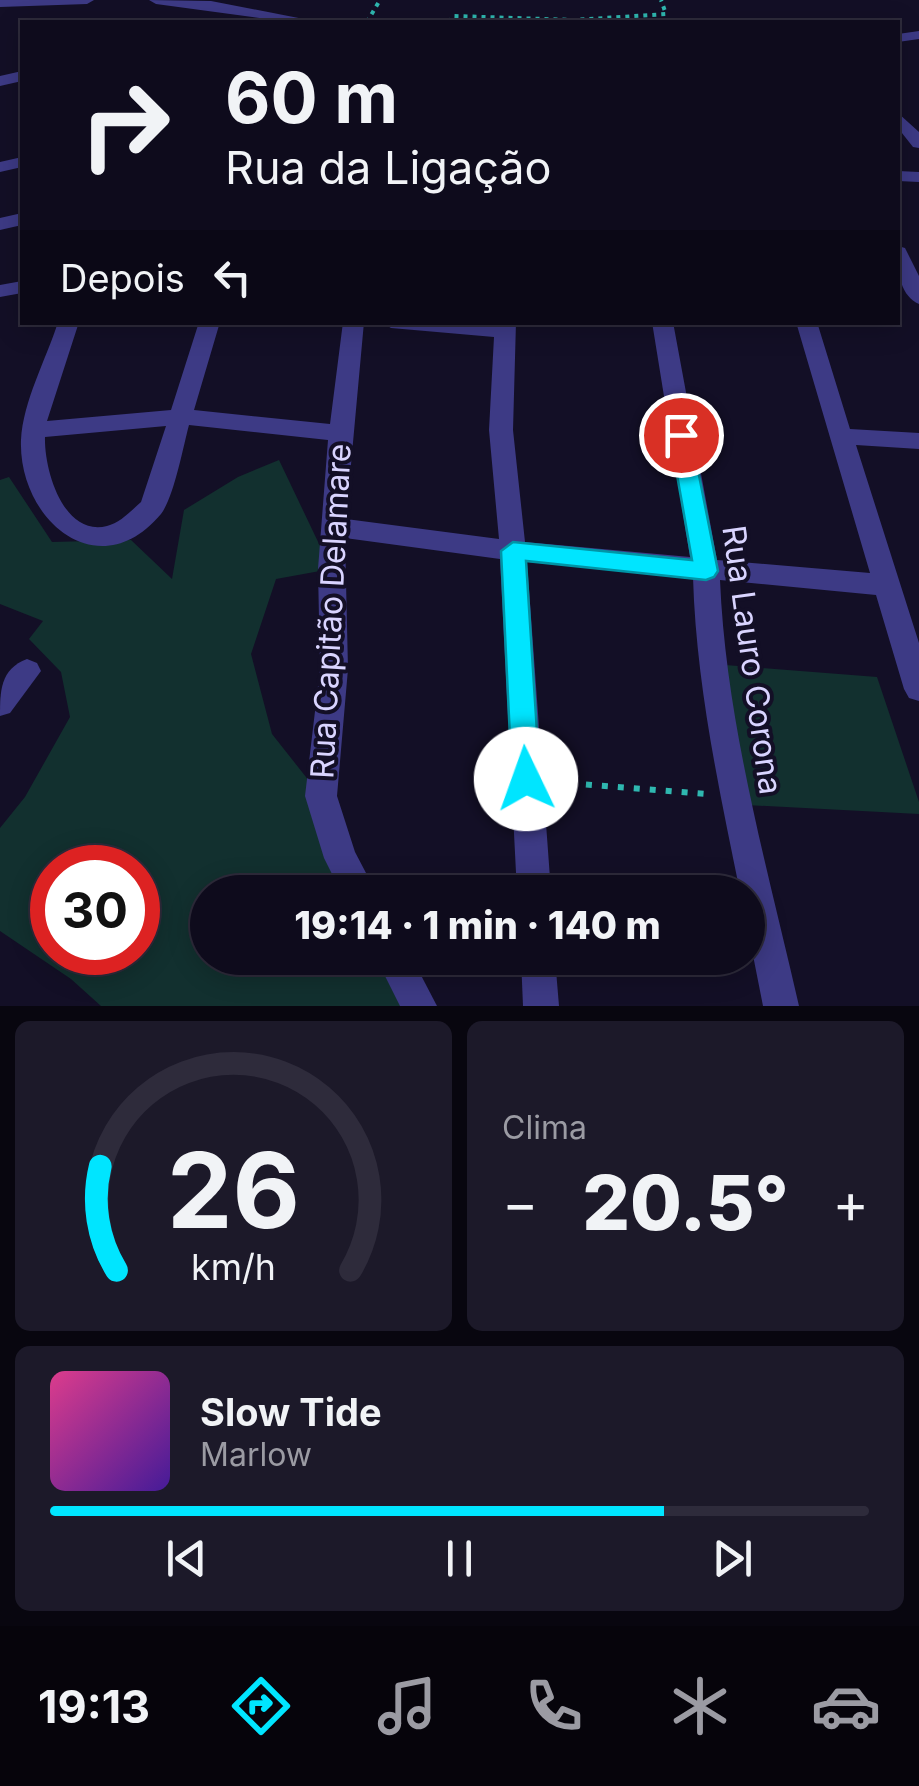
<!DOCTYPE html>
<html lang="pt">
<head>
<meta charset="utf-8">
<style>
  :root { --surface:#0e0b1c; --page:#1c1929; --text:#f1f3f6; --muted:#9b9ba3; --line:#2e2b3b; --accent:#00e5ff }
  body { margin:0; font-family:Inter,sans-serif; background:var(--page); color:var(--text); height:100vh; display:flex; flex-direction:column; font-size:38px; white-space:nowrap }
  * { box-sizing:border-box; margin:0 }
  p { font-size:32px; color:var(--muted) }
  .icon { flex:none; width:55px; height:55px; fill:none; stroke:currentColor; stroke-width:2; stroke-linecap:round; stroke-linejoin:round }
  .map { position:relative; height:1006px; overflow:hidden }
  .sheet { display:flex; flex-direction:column; gap:15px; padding:15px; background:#08060f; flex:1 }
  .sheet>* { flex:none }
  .banner { position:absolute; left:20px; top:20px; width:880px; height:305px; border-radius:0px; box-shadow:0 5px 25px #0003,0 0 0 2px var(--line); background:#0e0b1c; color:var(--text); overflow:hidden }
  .speed { position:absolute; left:30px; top:845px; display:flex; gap:20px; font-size:50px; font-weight:700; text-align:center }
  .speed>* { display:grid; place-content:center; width:130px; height:130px; border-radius:50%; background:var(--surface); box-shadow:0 5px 25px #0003,0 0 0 2px var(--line); line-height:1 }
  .speed .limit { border:15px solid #d22; background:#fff; color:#111 }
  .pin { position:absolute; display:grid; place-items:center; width:85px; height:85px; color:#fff; margin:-42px; border:5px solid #fff; border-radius:50%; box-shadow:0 2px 10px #0007 }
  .me { position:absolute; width:110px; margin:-55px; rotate:357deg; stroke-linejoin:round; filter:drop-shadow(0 0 8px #0008) }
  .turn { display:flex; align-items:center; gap:35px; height:210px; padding:0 40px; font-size:45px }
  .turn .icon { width:130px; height:130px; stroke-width:2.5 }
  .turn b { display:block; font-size:70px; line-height:85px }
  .then { display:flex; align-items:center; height:95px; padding:0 40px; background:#0003; gap:20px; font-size:38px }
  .big { font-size:75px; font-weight:800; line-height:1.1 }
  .sheet .card { flex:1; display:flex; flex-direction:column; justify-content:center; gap:15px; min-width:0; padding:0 35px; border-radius:15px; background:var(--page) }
  .sheet .dial { align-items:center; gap:0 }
  .dial svg { height:260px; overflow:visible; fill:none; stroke:var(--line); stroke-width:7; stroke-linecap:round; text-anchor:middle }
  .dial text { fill:var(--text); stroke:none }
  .song { display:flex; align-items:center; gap:30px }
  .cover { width:120px; height:120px; border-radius:15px; background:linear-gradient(135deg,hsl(330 70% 55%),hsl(260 70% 35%)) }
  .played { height:10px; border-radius:5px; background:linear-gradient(90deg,var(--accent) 75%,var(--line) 75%) }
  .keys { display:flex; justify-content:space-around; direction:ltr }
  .heat { display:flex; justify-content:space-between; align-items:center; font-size:55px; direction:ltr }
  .sheet .tiles { flex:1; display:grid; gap:15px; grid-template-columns:1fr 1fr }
  .card:last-child { grid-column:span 2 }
  .trip { position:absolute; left:190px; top:875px; width:575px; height:100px; border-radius:50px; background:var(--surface); box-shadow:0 5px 25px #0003,0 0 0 2px var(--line); font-weight:800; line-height:100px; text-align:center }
  .dock { display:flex; height:160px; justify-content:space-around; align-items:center; background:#06040b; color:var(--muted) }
  .dock .icon { width:70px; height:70px }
  .dock .active { color:var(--accent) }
  .dock b { font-size:45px; color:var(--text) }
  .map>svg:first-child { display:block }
  .green { fill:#12302f; fill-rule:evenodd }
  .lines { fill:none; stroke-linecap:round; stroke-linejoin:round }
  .path-far1 { stroke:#2fb8b0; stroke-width:4; stroke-dasharray:4 5; stroke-linecap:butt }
  .path { stroke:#2fb8b0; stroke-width:6; stroke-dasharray:6 10; stroke-linecap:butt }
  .street { fill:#3d3a85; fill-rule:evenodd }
  .route { fill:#00e5ff; stroke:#0095a6; stroke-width:2.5 }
  .labels { text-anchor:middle; stroke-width:8; stroke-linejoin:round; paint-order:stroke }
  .street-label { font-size:32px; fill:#d9d4ff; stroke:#130f26 }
</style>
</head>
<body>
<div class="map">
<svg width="919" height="1006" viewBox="0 0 919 1006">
  <rect width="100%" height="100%" fill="#130f26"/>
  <g class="green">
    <path d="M279 460 331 569 276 579 251 654 272 734 321 796 340 858 359 892H208V958H393L419 1006H101L71 979 0 931V828L25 797 70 717 61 672 29 639 43 621 0 604V480L9 477 52 542 131 540 172 579 184 510 238 477ZM52 868H138V952H52Z"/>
    <polygon points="725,665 877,677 919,802 919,814 746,805"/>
  </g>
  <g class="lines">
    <g class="path-far1">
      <polyline points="367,22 380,0"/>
      <polyline points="448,22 454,16 574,20 666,14 661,0"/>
    </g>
    <polyline class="path" points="554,782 708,794"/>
    <g class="street">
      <polygon points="0,0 94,0 87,4 0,7"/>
      <polygon points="149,0 211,1 319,22 289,22 156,4"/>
      <polygon points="919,31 919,39 898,42 898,34"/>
      <polygon points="22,71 22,81 0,86 0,76"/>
      <polygon points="898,113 919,132 919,148 913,147 898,128"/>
      <polygon points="22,157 22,167 0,172 0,162"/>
      <polygon points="898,171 919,172 919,182 898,181"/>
      <polygon points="22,213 22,225 0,230 0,218"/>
      <path d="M898 246 905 248 919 276V304C898 295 897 266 898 246Z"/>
      <polygon points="22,281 22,293 0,297 0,285"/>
      <path d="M58 322H79L47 421 171 410 199 322H220L194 410 330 424 343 322H364L346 519 499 539 489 430 494 337 391 328 381 322H516L513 430 525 542 690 557 652 322H673L717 560 870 573 796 322H817L850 429 919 433V449L856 445 919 643V701L909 698 904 689 876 595 720 580C726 723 767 866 799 1006H763L748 930V892H740C719 789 696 683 693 577L527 562 551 892H517L500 559 345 538 348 669 337 796 355 852 376 892H341L324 858 305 796 320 669 318 569 328 440 189 425C183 447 174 497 161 514 98 589 18 519 21 440 23 401 46 360 58 322ZM166 426 141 502C132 510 120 523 107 526 63 537 44 469 45 437Z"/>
      <path d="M27 659 37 663 41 671 10 713 0 716C0 692 0 669 27 659Z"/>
      <polygon points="376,958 412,958 437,1006 400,1006"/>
      <polygon points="521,958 555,958 559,1006 523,1006"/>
    </g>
  </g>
  <polygon class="route" points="681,428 691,435 718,571 714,577 706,580 526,561 540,779 536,788 526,792 516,788 512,779 501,551 513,542 692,560 670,435"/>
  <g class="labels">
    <g class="street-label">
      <text transform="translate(331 611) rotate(-87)" y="11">Rua Capitão Delamare</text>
      <text transform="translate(752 660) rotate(82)" y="11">Rua Lauro Corona</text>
    </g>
  </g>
</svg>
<div class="speed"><div class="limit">30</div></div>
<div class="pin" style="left:681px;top:435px;background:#d93025"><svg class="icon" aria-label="arrive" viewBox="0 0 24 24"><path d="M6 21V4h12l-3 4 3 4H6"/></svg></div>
<svg class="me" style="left:526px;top:779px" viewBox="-20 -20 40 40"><circle r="19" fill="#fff"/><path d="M0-13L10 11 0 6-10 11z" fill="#00e5ff"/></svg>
<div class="trip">19:14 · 1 min · 140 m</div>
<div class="banner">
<div class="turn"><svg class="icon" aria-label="right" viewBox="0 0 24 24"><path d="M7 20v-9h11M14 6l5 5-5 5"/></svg><div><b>60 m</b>Rua da Ligação</div></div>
<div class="then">Depois<svg class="icon" aria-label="left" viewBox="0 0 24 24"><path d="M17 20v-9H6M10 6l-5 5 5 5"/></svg></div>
</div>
</div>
<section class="sheet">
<div class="tiles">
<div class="card dial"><svg viewBox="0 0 100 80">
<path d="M14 69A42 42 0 1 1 86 69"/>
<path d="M14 69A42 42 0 0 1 9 37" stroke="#00e5ff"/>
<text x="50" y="56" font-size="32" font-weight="700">26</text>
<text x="50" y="72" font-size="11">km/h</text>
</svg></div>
<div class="card"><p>Clima</p>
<div class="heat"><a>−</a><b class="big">20.5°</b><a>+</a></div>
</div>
<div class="card">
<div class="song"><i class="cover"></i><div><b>Slow Tide</b><p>Marlow</p></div></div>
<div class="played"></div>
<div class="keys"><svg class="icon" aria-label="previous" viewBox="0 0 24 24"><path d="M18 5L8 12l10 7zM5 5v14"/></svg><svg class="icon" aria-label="pause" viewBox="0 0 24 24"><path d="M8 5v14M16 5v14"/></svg><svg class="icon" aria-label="next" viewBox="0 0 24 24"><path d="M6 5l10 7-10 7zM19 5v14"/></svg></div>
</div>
</div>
</section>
<nav class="dock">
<b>19:13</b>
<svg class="icon active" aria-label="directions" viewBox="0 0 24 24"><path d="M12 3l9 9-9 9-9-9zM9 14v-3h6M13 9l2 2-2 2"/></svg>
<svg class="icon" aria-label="music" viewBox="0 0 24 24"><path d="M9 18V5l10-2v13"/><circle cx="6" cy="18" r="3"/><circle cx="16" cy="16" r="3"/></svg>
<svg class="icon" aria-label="phone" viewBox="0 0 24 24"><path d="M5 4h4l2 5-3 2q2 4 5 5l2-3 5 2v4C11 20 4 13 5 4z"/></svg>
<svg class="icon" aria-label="climate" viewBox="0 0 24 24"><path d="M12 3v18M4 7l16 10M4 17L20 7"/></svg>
<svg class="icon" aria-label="car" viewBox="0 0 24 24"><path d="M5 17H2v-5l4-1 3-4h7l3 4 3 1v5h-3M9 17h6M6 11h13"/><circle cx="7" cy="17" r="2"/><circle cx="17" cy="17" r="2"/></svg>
</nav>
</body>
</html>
